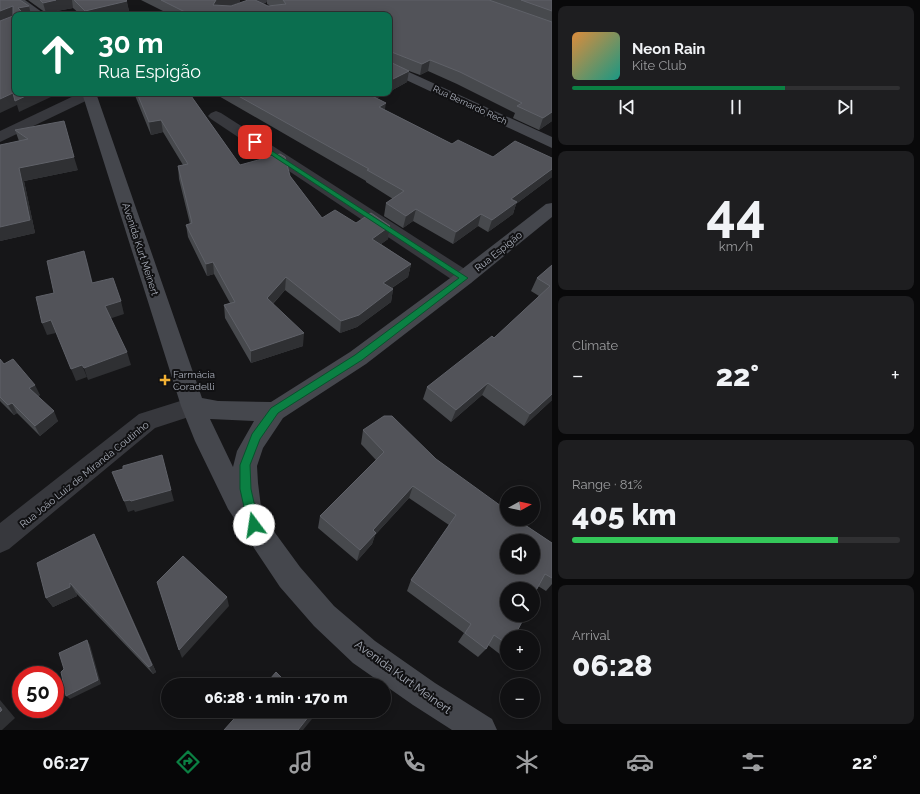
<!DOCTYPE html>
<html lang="en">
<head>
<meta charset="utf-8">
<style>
  :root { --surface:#101012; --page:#1e1e20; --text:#f1f3f6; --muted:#9c9d9f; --line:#303032; --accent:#0b8043 }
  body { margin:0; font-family:Raleway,sans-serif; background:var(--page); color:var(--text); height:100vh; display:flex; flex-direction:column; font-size:15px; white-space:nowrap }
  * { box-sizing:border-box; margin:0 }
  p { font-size:13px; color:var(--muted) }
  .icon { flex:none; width:22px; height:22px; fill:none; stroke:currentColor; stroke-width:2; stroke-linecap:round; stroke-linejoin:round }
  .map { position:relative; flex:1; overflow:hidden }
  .details { display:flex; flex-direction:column; gap:6px; padding:6px; background:#09090a; width:368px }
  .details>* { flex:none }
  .hud { position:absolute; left:12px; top:12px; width:380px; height:84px; border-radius:8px; box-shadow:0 2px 10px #0003,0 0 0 1px var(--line); background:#0b6e4f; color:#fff; overflow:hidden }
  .needle { width:26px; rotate:82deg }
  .tools { position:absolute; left:500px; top:486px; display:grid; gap:8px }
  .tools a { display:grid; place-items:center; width:40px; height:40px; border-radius:50%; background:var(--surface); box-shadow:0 2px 10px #0003,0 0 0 1px var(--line); font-size:20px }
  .speed { position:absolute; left:12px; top:666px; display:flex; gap:8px; font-size:20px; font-weight:700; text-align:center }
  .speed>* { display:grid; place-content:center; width:52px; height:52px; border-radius:50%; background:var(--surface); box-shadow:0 2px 10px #0003,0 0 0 1px var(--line); line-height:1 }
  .speed .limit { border:6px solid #d22; background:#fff; color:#111 }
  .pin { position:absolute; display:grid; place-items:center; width:34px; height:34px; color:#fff; margin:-17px; border-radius:8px; box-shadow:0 2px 6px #0006 }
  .me { position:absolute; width:44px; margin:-22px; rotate:346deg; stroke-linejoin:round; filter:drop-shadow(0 0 3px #0008) }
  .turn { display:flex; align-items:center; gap:14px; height:84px; padding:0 20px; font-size:18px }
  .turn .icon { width:52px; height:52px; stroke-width:2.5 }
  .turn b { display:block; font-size:28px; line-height:34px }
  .big { font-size:30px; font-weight:800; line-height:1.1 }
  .details .widget { flex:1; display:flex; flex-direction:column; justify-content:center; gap:6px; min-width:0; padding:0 14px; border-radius:8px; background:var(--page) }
  .details .dial { align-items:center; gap:0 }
  .dial b { font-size:52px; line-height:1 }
  .song { display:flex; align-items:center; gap:12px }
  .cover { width:48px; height:48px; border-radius:6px; background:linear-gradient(135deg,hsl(30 70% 55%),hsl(170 70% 35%)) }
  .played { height:4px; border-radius:2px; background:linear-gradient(90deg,var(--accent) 65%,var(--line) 65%) }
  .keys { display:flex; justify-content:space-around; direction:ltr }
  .heat { display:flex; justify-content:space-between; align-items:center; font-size:22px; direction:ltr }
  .charge { height:6px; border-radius:3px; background:linear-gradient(90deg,#34c759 81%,var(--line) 0) }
  .trip { position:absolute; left:161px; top:678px; width:230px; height:40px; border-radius:20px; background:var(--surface); box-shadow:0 2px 10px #0003,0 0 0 1px var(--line); font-weight:800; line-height:40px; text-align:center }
  .tab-bar { display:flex; height:64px; justify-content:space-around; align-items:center; background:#060607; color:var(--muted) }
  .tab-bar .icon { width:28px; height:28px }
  .tab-bar .selected { color:var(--accent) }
  .tab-bar b { font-size:18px; color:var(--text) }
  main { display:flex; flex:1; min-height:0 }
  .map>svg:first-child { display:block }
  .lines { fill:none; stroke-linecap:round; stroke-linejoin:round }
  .minor { fill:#37383d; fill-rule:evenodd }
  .tertiary { fill:#37383d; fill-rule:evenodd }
  .secondary { fill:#45474d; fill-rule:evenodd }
  .wall { fill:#47494d }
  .shaded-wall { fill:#2f3033 }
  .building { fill:#525359; stroke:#5f6168; fill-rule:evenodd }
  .route { fill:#0b8043; stroke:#07532c }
  .poi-dot { fill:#f2b134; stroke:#111113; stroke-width:1.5 }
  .labels { text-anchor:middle; stroke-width:4; stroke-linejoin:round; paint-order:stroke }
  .far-street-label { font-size:9px; fill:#a8adb8; stroke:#111113 }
  .street-label { font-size:10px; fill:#a8adb8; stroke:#111113 }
  .poi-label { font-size:10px; fill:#a8adb8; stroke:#111113; text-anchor:start }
  .near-street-label { font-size:12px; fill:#a8adb8; stroke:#111113 }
</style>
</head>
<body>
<main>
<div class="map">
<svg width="552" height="730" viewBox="0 0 552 730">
  <rect width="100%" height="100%" fill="#161618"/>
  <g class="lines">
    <g class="minor">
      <polygon points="251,0 268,0 266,3 232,15 215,15 217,12"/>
      <polygon points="80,93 96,94 94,97 0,142 0,131"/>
      <polygon points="216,111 221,113 471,273 474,278 471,283 464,285 457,283 211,119 208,116 211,113"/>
    </g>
    <polygon class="tertiary" points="193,397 201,399 205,406 201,413 155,428 9,549 0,553 0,523 139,414"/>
    <g class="secondary">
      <polygon points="11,0 25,0 46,15 32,15"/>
      <polygon points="389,63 552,137 552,148 389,72"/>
      <path d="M82 93H96L202 398 218 401 271 402 350 352 457 273 546 204 552 203V217L471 283 366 364 283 418 263 448 257 466 258 483 262 515 300 567 334 606 375 641 435 683 492 719 497 730H452L413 705 353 663 314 626 280 587 228 509 195 441 181 406ZM210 419 254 421 237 451 233 467Z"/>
    </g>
  </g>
  <g class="wall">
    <polygon points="28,0 126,0 129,11 114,15 81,15 73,8 46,13"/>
    <polygon points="141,0 240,0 240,2 230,6 271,6 267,4 267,0 552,0 552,121 539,130 513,118 515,113 457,84 428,71 420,75 409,71 407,82 389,92 389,15 171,15"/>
    <polygon points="134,93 189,93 240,165 290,176 322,218 356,223 390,226 388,239 381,244 411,264 408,277 392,288 393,289 391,302 357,327 340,333 285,290 273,304 303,346 251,363 225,318 224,305 230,303 214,274 207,276 188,237 186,225 190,224 179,179 178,166 183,165 163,132 151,135"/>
    <polygon points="217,93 387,93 377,98 385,110 452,144 493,157 552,158 552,177 516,204 513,214 488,232 478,226 453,244 413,221 403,228 384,216 386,203 393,199 366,182 366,181 217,95"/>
    <polygon points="15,130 78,170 24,181 35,233 0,241 0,145 19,141"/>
    <polygon points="552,265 552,400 524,426 482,395 451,422 423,399 427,387 494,338 539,296 531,291 537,278"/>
    <polygon points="0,359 4,364 40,395 38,396 58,421 40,436 17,413 14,415 0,401"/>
    <polygon points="363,430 436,459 500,508 552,543 552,584 546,591 538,586 507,637 507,648 501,655 488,645 486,649 478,657 458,642 464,633 407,591 411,580 449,525 409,498 375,535 372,544 357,561 318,528 320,516 376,460 361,444"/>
    <polygon points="94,534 99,544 156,672 153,674 76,593 77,596 53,607 46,598"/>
  </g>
  <g class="shaded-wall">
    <polygon points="56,0 72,0 73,8 46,13 43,3"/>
    <polygon points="216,0 240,0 240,2 216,11 213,5"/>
    <polygon points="127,1 129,11 114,15 86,15 85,11"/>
    <polygon points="13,6 15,15 0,23 0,11"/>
    <polygon points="29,6 31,15 20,15 18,8"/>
    <polygon points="430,60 428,71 420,75 422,64"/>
    <polygon points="409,71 407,82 389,92 389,81"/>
    <polygon points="13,93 53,93 53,96 19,112 17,105 0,113 0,99"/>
    <polygon points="366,93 387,93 365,105"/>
    <polygon points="386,103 384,115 379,107"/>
    <polygon points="552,112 552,121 539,130 543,118"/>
    <polygon points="161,120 163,132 151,135 149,122"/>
    <polygon points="74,157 78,170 24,181 35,233 0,241 0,227 19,168"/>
    <polygon points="552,169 552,177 516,204 513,214 488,232 492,220 511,199"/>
    <polygon points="416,209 413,221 403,228 406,216"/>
    <polygon points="481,214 478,226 453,244 456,232"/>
    <polygon points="390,226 388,239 370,252 372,239"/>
    <polygon points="84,251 88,264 96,296 92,283"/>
    <polygon points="213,262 214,274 207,276 206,264"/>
    <polygon points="411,264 408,277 381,295 383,283"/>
    <polygon points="286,277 285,290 267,310 267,298"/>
    <polygon points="393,289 391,302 357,327 340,333 341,321"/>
    <polygon points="121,301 124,314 109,319 105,306"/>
    <polygon points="51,320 56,333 47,335 42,323"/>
    <polygon points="304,333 303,346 251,363 251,351"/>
    <polygon points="127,352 131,365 88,380 84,368"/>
    <polygon points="82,365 87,377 76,381 71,369"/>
    <polygon points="488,383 482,395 451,422 456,410"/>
    <polygon points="35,385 40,395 34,398 29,388"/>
    <polygon points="552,394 552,400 524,426 530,414"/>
    <polygon points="12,403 17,413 14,415 8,405"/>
    <polygon points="54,411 58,421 40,436 35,426"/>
    <polygon points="413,486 409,498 375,535 372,544 357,561 360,550 373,530"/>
    <polygon points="171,490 174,501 135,512 134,510 128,512 124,501"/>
    <polygon points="94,534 99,544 156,672 153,674 149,667"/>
    <polygon points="70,583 76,593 77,596 53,607 46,598"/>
    <polygon points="227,597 229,606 182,658 179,650"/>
    <polygon points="87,640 90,645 101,684 70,699 66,696"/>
    <polygon points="0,700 15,718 2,730 0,730"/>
    <polygon points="313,711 312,719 303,730 298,730"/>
  </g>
  <g class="building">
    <polygon points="0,0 20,0 29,6 18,8 25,15 15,15 15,93 32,93 15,101 13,93 0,99 0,21 13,16 13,6 0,11"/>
    <polygon points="40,0 56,0 43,3"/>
    <polygon points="74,0 126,0 127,1 85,11"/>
    <polygon points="161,0 216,0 213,5 231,6 248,0 255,0 268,6 286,4 283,0 489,0 552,22 552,112 543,118 517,106 522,103 460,72 430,60 422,64 389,51 390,62 409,71 389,81 389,15 191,15"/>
    <polygon points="521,0 552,0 552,11"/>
    <polygon points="137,93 189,93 240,165 280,154 285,157 290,176 322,218 335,210 356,223 371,213 390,226 372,239 411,264 383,283 393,289 359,315 341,321 286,277 267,298 304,333 251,351 224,305 235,302 213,262 206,264 186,225 192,223 178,166 188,164 161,120 149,122"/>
    <polygon points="233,93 366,93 386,103 379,107 452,144 458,140 493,157 515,141 552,158 552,169 511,199 517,202 492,220 481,214 456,232 416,209 406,216 386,203 404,191 367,170 369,169"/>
    <polygon points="64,121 74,157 19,168 30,220 0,227 0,145 28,139 15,130"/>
    <polygon points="84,251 92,283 113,278 121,301 105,306 127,352 84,368 82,365 71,369 51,320 42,323 36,297 54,293 47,261"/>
    <polygon points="552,265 552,394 530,414 488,383 456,410 427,387 492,336 494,338 550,286 537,278"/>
    <polygon points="0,359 4,364 13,359 35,385 29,388 54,411 35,426 12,403 8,405 0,397"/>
    <path d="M384 416H392L436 459 501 506 500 508 507 513V519H516L552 543V578L545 574 533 596V589H507V615H522V616L524 618 514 637H507V644L494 635 486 649 465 633 471 624 411 580 456 515 413 486 373 530 376 533 360 550 320 516 384 452 363 430ZM507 541H533V567H507Z"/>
    <polygon points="162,455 171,490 131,501 130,500 124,501 112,472 123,469 123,466"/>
    <polygon points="94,534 152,665 149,667 70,583 70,587 46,598 37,563"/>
    <polygon points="183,556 227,597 179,650 157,582"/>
    <polygon points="87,640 98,680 66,696 61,672 64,669 59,653"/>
    <polygon points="276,672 289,685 265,685"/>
    <polygon points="0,707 2,710 0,712"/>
    <polygon points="241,711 313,711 298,730 224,730"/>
  </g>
  <polygon class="route" points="255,140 468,278 362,360 278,413 260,439 250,465 251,489 259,525 258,529 254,530 250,529 248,525 240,489 240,465 252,434 271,408 355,355 459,278 253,143 252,142"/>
  <path class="poi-dot" d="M163 374h4v4h4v4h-4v4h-4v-4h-4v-4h4z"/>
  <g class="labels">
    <g class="far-street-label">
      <text transform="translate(470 105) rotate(25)" y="3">Rua Bernardo Rech</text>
    </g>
    <g class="street-label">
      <text transform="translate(141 249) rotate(72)" y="4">Avenida Kurt Meinert</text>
      <text transform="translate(498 251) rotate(-39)" y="4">Rua Espigão</text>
      <text transform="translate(84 474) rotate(-39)" y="4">Rua João Luiz de Miranda Coutinho</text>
    </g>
    <g class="poi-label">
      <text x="173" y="378">Farmácia<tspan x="173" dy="12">Coradelli</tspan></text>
    </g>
    <g class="near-street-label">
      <text transform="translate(403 677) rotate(36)" y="4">Avenida Kurt Meinert</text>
    </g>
  </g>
</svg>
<div class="tools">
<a><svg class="needle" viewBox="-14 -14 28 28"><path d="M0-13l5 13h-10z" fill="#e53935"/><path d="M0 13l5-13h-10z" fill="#9c9d9f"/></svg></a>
<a><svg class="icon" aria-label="sound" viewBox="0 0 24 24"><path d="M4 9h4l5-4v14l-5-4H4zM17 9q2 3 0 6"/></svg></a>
<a><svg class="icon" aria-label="search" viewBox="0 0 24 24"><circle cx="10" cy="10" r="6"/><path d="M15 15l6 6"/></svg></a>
<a>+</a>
<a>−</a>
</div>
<div class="speed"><div class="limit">50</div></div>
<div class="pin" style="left:255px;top:142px;background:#d93025"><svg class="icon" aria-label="arrive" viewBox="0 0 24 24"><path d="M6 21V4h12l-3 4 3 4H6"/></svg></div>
<svg class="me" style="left:254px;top:525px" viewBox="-20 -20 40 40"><circle r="19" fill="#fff"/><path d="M0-13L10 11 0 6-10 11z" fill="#0b8043"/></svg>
<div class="trip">06:28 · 1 min · 170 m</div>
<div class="hud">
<div class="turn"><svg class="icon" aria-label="ahead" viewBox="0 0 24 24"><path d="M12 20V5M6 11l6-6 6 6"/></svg><div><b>30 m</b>Rua Espigão</div></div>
</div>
</div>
<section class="details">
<div class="widget">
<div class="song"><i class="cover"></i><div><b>Neon Rain</b><p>Kite Club</p></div></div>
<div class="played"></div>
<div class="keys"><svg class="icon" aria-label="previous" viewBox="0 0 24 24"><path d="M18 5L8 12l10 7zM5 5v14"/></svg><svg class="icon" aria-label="pause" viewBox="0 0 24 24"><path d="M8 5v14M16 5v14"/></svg><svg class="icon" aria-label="next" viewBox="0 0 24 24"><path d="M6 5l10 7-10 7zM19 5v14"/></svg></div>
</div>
<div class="widget dial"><b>44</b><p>km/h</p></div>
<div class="widget"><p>Climate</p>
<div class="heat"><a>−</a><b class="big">22°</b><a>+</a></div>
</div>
<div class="widget"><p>Range · 81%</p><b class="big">405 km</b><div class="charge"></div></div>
<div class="widget"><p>Arrival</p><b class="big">06:28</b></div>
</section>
</main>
<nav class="tab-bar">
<b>06:27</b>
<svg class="icon selected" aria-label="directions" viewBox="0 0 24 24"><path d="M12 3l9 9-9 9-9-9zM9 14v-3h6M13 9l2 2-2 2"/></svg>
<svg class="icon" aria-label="music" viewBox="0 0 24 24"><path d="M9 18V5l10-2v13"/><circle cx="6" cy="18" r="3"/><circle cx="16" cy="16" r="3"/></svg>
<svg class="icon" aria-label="phone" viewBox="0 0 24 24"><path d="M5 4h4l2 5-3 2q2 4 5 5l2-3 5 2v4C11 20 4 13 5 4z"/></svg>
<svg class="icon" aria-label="climate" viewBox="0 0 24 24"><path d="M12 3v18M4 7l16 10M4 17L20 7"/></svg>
<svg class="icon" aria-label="car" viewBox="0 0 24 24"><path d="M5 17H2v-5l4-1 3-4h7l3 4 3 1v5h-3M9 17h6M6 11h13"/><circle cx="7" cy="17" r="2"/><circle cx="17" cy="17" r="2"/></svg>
<svg class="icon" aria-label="filters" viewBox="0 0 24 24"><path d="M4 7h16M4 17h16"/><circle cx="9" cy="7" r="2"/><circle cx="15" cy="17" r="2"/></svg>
<b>22°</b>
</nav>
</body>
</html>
